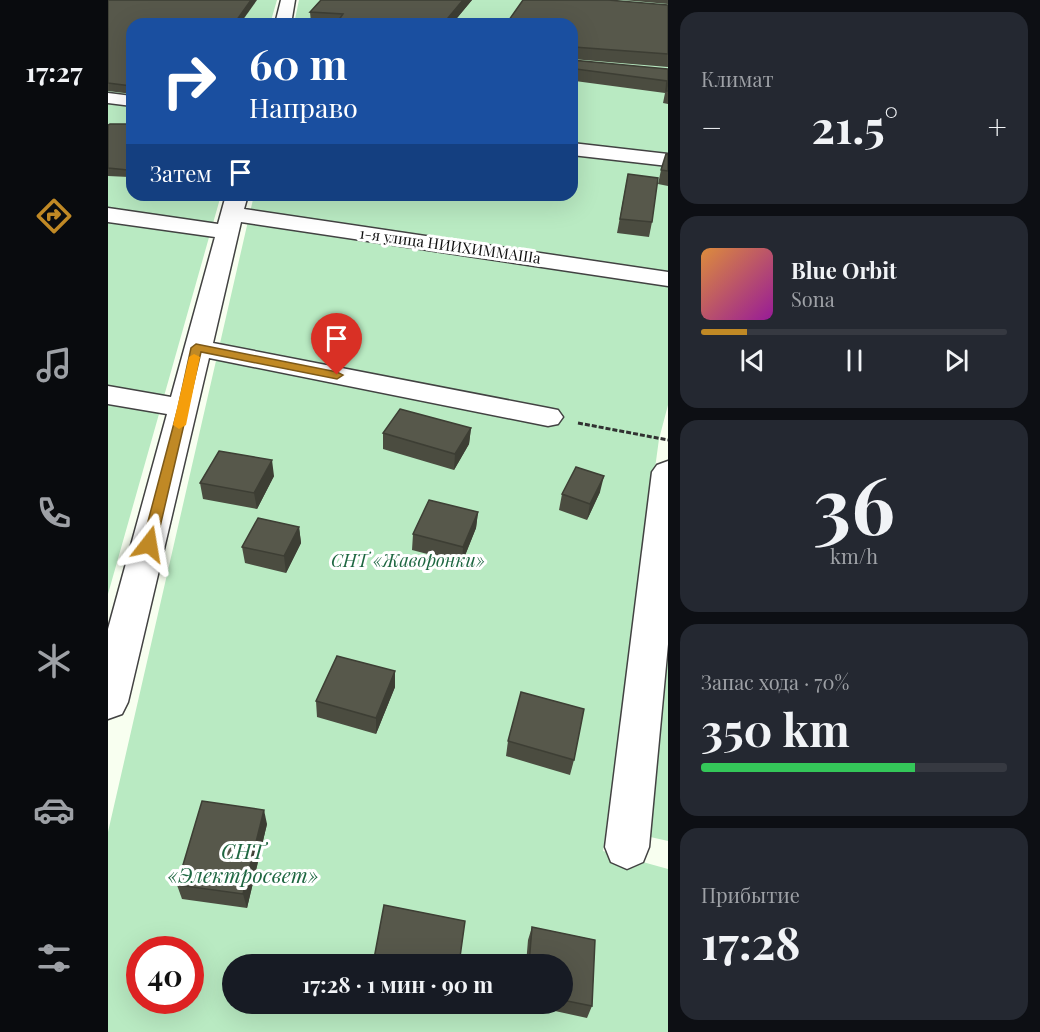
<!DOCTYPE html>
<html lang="ru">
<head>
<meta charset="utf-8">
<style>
  :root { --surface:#171b24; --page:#242831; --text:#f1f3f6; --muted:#9ea1a6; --line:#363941; --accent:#c08925 }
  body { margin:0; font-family:"Playfair Display",serif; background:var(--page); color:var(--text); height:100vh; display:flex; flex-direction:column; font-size:22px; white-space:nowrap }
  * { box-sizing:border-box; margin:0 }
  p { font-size:20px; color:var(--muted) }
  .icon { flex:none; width:33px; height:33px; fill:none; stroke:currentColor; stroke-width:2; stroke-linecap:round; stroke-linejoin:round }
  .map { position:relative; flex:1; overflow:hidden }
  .panel { display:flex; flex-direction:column; gap:12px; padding:12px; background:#0d0f14; width:372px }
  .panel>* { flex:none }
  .banner { position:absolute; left:18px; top:18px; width:452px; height:183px; border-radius:18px; box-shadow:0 6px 24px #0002; background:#1a4fa0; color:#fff; overflow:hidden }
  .speed { position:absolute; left:18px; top:936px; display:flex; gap:12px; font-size:30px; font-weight:700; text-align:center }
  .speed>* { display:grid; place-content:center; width:78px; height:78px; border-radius:50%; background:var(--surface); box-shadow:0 6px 24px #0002; line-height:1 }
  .speed .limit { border:9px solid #d22; background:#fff; color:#111 }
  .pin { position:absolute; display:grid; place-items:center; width:51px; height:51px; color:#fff; margin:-62px -26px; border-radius:50% 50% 50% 0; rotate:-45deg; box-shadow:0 0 6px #0007 }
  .pin .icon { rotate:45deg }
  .me { position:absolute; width:66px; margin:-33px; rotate:14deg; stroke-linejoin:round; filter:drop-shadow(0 0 4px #0008) }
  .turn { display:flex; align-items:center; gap:21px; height:126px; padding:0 24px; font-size:27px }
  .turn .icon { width:78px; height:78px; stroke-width:2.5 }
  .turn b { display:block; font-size:42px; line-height:51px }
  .then { display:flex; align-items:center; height:57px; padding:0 24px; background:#0003; gap:12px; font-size:22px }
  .big { font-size:45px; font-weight:700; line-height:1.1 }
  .panel .tile { flex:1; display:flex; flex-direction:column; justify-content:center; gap:9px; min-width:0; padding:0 21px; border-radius:18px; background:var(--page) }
  .panel .dial { align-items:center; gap:0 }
  .dial b { font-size:78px; line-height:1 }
  .song { display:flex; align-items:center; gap:18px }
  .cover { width:72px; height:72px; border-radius:9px; background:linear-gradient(135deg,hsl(30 70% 55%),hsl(300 70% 35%)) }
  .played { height:6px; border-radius:3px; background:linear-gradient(90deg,var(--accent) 15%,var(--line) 15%) }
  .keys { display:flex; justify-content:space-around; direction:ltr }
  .heat { display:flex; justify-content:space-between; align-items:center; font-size:33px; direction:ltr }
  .charge { height:9px; border-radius:4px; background:linear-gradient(90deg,#34c759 70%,var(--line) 0) }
  .trip { position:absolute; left:114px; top:954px; width:351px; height:60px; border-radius:30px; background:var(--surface); box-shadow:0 6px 24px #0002; font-weight:700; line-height:60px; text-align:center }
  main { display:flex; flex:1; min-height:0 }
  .menu { display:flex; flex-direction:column; width:108px; justify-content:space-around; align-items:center; background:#090b0e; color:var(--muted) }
  .menu .icon { width:42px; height:42px }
  .menu .active { color:var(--accent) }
  .menu b { font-size:27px; color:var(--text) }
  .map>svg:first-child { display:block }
  .green { fill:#b9eac2; fill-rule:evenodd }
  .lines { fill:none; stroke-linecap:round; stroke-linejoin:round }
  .minor-casing { stroke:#424242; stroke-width:3 }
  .path { stroke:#313131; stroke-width:3; stroke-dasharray:5 2; stroke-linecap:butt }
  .minor { fill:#fff; fill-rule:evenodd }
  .wall { fill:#4b4c40 }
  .shaded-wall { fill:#3d3e34 }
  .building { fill:#57584b; stroke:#3d3e34; stroke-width:1.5 }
  .route { fill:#c08925; stroke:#7d5918; stroke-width:1.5 }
  .slow { fill:#f59e0b }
  .labels { text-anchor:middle; stroke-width:6; stroke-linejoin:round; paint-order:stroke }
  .far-street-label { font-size:15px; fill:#0f0f0f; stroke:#fff }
  .park-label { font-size:18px; font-style:italic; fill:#1e6741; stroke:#fff }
  .near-park-label { font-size:21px; font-style:italic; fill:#1e6741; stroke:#fff }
</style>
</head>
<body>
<main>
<nav class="menu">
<b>17:27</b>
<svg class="icon active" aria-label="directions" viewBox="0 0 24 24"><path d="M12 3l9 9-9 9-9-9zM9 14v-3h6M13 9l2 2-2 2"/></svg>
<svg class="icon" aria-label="music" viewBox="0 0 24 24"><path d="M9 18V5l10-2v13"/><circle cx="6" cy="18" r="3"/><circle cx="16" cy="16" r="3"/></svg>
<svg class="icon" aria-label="phone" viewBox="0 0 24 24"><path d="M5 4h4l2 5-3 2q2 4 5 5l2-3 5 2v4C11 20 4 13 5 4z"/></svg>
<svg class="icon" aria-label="climate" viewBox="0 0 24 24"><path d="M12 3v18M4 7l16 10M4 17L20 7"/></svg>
<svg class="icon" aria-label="car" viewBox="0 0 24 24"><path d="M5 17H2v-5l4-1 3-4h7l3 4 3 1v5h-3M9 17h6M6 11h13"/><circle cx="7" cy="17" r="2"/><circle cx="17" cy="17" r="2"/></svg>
<svg class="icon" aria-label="filters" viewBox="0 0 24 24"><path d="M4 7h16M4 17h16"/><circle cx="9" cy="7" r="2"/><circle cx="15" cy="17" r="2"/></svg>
</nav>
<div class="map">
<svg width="560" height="1032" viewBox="0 0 560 1032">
  <rect width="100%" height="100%" fill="#f8fff0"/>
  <g class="green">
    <polygon points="0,0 169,0 162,24 24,24 24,195 113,195 0,594"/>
    <polygon points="191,0 560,0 560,156 464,145 464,24 186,24"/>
    <path d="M464 153 560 163V405L551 439 495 851 560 869V1032H0V832L146 195H464ZM32 950H82V1000H32ZM124 964H454V1004H124Z"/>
    <polygon points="560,608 560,841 538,836"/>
  </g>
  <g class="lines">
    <g class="minor-casing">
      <g id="minor">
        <polygon points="173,0 187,0 183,24 167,24"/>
        <polygon points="0,93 24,96 24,106 0,103"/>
        <polygon points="464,143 560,154 560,166 464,155"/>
        <polygon points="118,195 140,195 136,209 560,272 560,286 133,222 105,343 440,408 450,410 455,417 450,424 440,426 101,358 20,702 14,714 0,719 0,629 59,414 0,404 0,386 63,397 107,237 0,222 0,208 110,224"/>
        <polygon points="560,461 560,644 541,847 535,862 519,869 503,862 497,847 544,472 549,465"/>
      </g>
    </g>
    <polyline class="path" points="470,423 560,440"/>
    <use href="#minor" class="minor"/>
  </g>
  <g class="wall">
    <polygon points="0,0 24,24 24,94 0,91"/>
    <polygon points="213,0 364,0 344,24 214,24 203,23 202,12"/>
    <polygon points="515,0 560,0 560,4"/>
    <polygon points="560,5 560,67 464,59 464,60 560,69 560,104 555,103 557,93 467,81 464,85 464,24"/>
    <polygon points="24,124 21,177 0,176 0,125"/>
    <polygon points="560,154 560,186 550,184 553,170"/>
    <polygon points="520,174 544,222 541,237 509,233"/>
    <polygon points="363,428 361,444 346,470 275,449 275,433"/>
    <polygon points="166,476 149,509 95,499 92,483"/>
    <polygon points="492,492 479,520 451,510 454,494"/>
    <polygon points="370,512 368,528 354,563 304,550 305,534"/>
    <polygon points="191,527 193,543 178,573 137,563 134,547"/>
    <polygon points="287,671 287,687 268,734 209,717 208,701"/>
    <polygon points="400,741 466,760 462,775 398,756"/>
    <polygon points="159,824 139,908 74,899 69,885"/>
    <polygon points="424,927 487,940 484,1006 479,1018 415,1004 454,1004 454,964 418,964 420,940"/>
    <polygon points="294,1004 345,1004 344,1014"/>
  </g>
  <g class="shaded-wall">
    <polygon points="143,0 149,0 132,24 126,24"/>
    <polygon points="355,0 364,0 344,24 335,24"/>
    <polygon points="468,69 467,81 464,85 464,75"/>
    <polygon points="24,166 24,175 21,177 20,170"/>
    <polygon points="363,428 361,444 346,470 347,454"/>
    <polygon points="164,460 166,476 149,509 146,493"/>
    <polygon points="496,476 492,492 479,520 482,504"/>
    <polygon points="370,512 368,528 354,563 355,547"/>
    <polygon points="191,527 193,543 178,573 176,556"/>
    <polygon points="287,671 287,687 268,734 268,718"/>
    <polygon points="156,810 159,824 139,908 135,894"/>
  </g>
  <g class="building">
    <polygon points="0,0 143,0 126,24 24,24 24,87 23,86 0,83"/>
    <polygon points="213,0 355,0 335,24 228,24 235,14 202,12"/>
    <polygon points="415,0 500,0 560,5 560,54 466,47 464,49 464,24 398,24"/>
    <polygon points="464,52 464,60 560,69 560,91 558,91 559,81 468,69 464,75"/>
    <polygon points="2,124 24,124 24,166 20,170 0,168 0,125"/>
    <polygon points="558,154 560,154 560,171 553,170"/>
    <polygon points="520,174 550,178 544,222 512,219"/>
    <polygon points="292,409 363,428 347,454 275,433"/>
    <polygon points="111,451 164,460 146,493 92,483"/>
    <polygon points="468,467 496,476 482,504 454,494"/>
    <polygon points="321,500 370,512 355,547 305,534"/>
    <polygon points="150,518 191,527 176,556 134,547"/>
    <polygon points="229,656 287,671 268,718 208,701"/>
    <polygon points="413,692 476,709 466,760 400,741"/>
    <polygon points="94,801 156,810 135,894 69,885"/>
    <polygon points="276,905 357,921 351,964 265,964"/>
    <polygon points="424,927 487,940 484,1006 454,1000 454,964 421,964"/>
  </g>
  <polygon class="route" points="88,344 229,372 235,375 229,379 93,352 48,544 41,549 34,544 70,408 83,348"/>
  <polygon class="slow" points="86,354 92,357 78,425 71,429 65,425 81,357"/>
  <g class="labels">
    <g class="far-street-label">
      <text transform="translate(342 246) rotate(8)" y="5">1-я улица НИИХИММАШа</text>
    </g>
    <g class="park-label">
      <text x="300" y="567">СНТ «Жаворонки»</text>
    </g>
    <g class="near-park-label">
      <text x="135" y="859">СНТ<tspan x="135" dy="24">«Электросвет»</tspan></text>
    </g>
  </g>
</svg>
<div class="speed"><div class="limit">40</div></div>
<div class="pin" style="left:229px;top:375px;background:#d93025"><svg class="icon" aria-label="arrive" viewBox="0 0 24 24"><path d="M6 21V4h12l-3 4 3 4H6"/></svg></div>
<svg class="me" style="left:41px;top:544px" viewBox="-20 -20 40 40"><path d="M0-17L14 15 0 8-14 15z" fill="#c08925" stroke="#fff" stroke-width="4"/></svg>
<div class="trip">17:28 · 1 мин · 90 m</div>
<div class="banner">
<div class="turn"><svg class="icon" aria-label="right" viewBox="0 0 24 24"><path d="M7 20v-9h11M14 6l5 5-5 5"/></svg><div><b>60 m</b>Направо</div></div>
<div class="then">Затем<svg class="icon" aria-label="arrive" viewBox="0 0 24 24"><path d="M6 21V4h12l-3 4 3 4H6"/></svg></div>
</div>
</div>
<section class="panel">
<div class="tile"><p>Климат</p>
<div class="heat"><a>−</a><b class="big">21.5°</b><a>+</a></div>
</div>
<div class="tile">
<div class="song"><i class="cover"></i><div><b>Blue Orbit</b><p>Sona</p></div></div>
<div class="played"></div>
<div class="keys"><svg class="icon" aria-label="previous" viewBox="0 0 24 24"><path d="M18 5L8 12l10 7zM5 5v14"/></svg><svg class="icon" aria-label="pause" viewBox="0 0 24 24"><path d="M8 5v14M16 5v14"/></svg><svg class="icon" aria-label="next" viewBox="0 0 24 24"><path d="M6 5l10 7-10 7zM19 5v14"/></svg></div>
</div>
<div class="tile dial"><b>36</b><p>km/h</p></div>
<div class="tile"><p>Запас хода · 70%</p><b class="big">350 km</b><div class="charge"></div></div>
<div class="tile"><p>Прибытие</p><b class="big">17:28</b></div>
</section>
</main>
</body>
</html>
